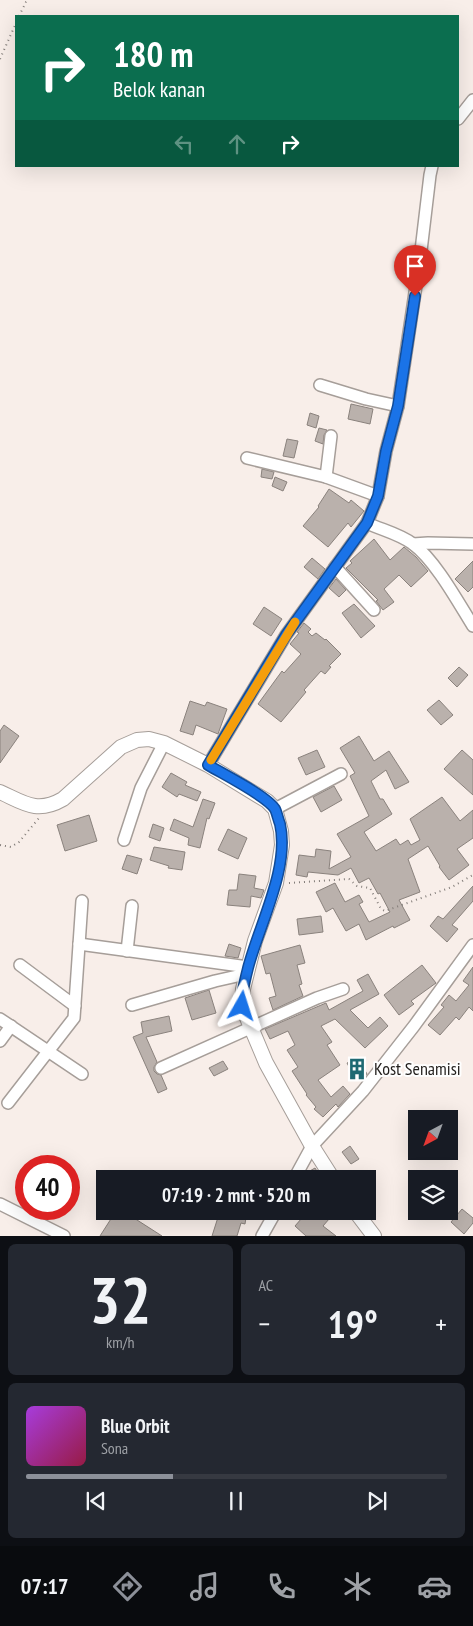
<!DOCTYPE html>
<html lang="id">
<head>
<meta charset="utf-8">
<style>
  :root { --surface:#171b24; --page:#242831; --text:#f1f3f6; --muted:#9ea1a6; --line:#363941; --accent:#8c9099 }
  body { margin:0; font-family:"PT Sans Narrow",sans-serif; background:var(--page); color:var(--text); height:100vh; display:flex; flex-direction:column; font-size:19px; white-space:nowrap }
  * { box-sizing:border-box; margin:0 }
  p { font-size:16px; color:var(--muted) }
  .icon { flex:none; width:28px; height:28px; fill:none; stroke:currentColor; stroke-width:2; stroke-linecap:round; stroke-linejoin:round }
  .map { position:relative; height:1236px; overflow:hidden }
  .details { display:flex; flex-direction:column; gap:8px; padding:8px; background:#0d0f14; flex:1 }
  .details>* { flex:none }
  .hud { position:absolute; left:15px; top:15px; width:444px; height:152px; border-radius:0px; box-shadow:0 5px 20px #0002; background:#0b6e4f; color:#fff; overflow:hidden }
  .needle { width:32px; rotate:221deg }
  .fabs { position:absolute; left:408px; top:1110px; display:grid; gap:10px }
  .fabs a { display:grid; place-items:center; width:50px; height:50px; border-radius:0px; background:var(--surface); box-shadow:0 5px 20px #0002; font-size:25px }
  .speed { position:absolute; left:15px; top:1155px; display:flex; gap:10px; font-size:25px; font-weight:700; text-align:center }
  .speed>* { display:grid; place-content:center; width:65px; height:65px; border-radius:50%; background:var(--surface); box-shadow:0 5px 20px #0002; line-height:1 }
  .speed .limit { border:8px solid #d22; background:#fff; color:#111 }
  .pin { position:absolute; display:grid; place-items:center; width:42px; height:42px; color:#fff; margin:-51px -21px; border-radius:50% 50% 50% 0; rotate:-45deg; box-shadow:0 0 5px #0007 }
  .pin .icon { rotate:45deg }
  .me { position:absolute; width:55px; margin:-28px; rotate:6deg; stroke-linejoin:round; filter:drop-shadow(0 0 4px #0008) }
  .turn { display:flex; align-items:center; gap:18px; height:105px; padding:0 15px; font-size:22px }
  .turn .icon { width:65px; height:65px; stroke-width:2.5 }
  .turn b { display:block; font-size:35px; line-height:42px }
  .lanes { display:flex; align-items:center; height:48px; padding:0 15px; background:#0003; justify-content:center; gap:25px; direction:ltr }
  .lanes .off { opacity:.35 }
  .big { font-size:38px; font-weight:800; line-height:1.1 }
  .details .widget { flex:1; display:flex; flex-direction:column; justify-content:center; gap:8px; min-width:0; padding:0 18px; border-radius:8px; background:var(--page) }
  .details .dial { align-items:center; gap:0 }
  .dial b { font-size:65px; line-height:1 }
  .song { display:flex; align-items:center; gap:15px }
  .cover { width:60px; height:60px; border-radius:8px; background:linear-gradient(135deg,hsl(280 70% 55%),hsl(340 70% 35%)) }
  .played { height:5px; border-radius:2px; background:linear-gradient(90deg,var(--accent) 35%,var(--line) 35%) }
  .keys { display:flex; justify-content:space-around; direction:ltr }
  .heat { display:flex; justify-content:space-between; align-items:center; font-size:28px; direction:ltr }
  .details .tiles { flex:1; display:grid; gap:8px; grid-template-columns:1fr 1fr }
  .widget:last-child { grid-column:span 2 }
  .trip { position:absolute; left:96px; top:1170px; width:280px; height:50px; border-radius:0px; background:var(--surface); box-shadow:0 5px 20px #0002; font-weight:800; line-height:50px; text-align:center }
  .dock { display:flex; height:80px; justify-content:space-around; align-items:center; background:#090b0e; color:var(--muted) }
  .dock .icon { width:35px; height:35px }
  .dock .active { color:var(--accent) }
  .dock b { font-size:22px; color:var(--text) }
  .map>svg:first-child { display:block }
  .building { fill:#bab1ac; stroke:#8a827d }
  .lines { fill:none; stroke-linecap:round; stroke-linejoin:round }
  .minor-casing { stroke:#a69e99; stroke-width:14 }
  .tertiary-casing { stroke:#a69e99; stroke-width:16 }
  .path { stroke:#847e7a; stroke-width:2; stroke-dasharray:1 4; stroke-linecap:butt }
  .minor { stroke:#fff; stroke-width:11 }
  .tertiary { stroke:#fff; stroke-width:14 }
  .route-casing { stroke:#114b97; stroke-width:12 }
  .route { stroke:#1a73e8; stroke-width:9 }
  .slow { stroke:#f59e0b; stroke-width:9 }
  .labels { text-anchor:middle; stroke-width:4; stroke-linejoin:round; paint-order:stroke }
  .poi-label { font-size:18px; fill:#211e1c; stroke:#fefefe; text-anchor:start }
</style>
</head>
<body>
<div class="map">
<svg width="473" height="1236" viewBox="0 0 473 1236">
  <rect width="100%" height="100%" fill="#f8eee9"/>
  <g class="building">
    <polygon points="351,404 373,409 370,424 348,419"/>
    <polygon points="310,413 319,416 316,428 307,425"/>
    <polygon points="319,428 327,430 324,435 323,444 315,441"/>
    <polygon points="287,439 298,441 294,458 283,456"/>
    <polygon points="262,469 274,472 272,479 261,477"/>
    <polygon points="275,477 287,482 283,491 272,486"/>
    <polygon points="329,489 349,503 351,500 364,511 351,527 348,523 328,547 303,526 319,507 318,506"/>
    <polygon points="374,539 390,560 404,547 416,557 428,571 411,587 399,575 384,589 394,602 383,610 376,601 378,600 346,568 352,563 350,561"/>
    <polygon points="312,558 325,569 318,579 304,567"/>
    <polygon points="473,561 473,587 468,592 455,579"/>
    <polygon points="336,579 346,590 339,597 329,588"/>
    <polygon points="354,604 375,626 361,638 342,613"/>
    <polygon points="264,607 282,619 271,636 253,624"/>
    <polygon points="304,623 311,629 308,632 312,636 316,633 325,640 326,639 341,654 329,666 331,667 325,674 321,671 304,690 306,692 281,722 258,704 282,671 284,673 301,654 290,644 299,633 297,632"/>
    <polygon points="459,667 468,675 457,687 448,678"/>
    <polygon points="439,700 453,715 441,725 427,710"/>
    <polygon points="190,701 205,706 207,702 227,709 218,734 196,725 193,735 180,731"/>
    <polygon points="4,725 19,736 0,763 0,731"/>
    <polygon points="359,736 374,761 389,751 409,782 395,789 386,770 371,781 380,799 383,799 392,814 364,832 376,851 396,839 400,845 408,840 411,845 420,840 410,819 442,797 460,821 473,810 473,838 457,849 469,865 449,880 439,867 440,866 428,846 408,859 420,892 399,900 410,920 394,928 393,926 366,940 359,924 346,931 333,908 326,912 316,892 335,883 345,902 359,895 363,902 359,904 369,922 390,912 380,893 378,894 369,878 359,883 351,868 338,875 308,872 307,877 296,875 299,855 315,857 316,849 331,851 329,869 351,857 337,834 369,816 350,776 355,773 340,748"/>
    <polygon points="317,750 325,767 306,775 298,758"/>
    <polygon points="462,750 473,760 473,795 444,769"/>
    <polygon points="171,773 187,782 185,785 201,792 197,801 179,794 177,797 162,787"/>
    <polygon points="334,786 342,800 321,812 313,797"/>
    <polygon points="203,799 215,803 209,819 207,818 200,848 188,845 189,838 170,830 174,819 193,827"/>
    <polygon points="89,815 97,841 65,851 57,825"/>
    <polygon points="153,824 164,828 160,841 149,837"/>
    <polygon points="228,829 247,838 238,859 218,850"/>
    <polygon points="154,847 185,852 182,870 168,868 169,866 150,860"/>
    <polygon points="127,855 142,859 137,874 122,869"/>
    <polygon points="239,874 256,876 254,888 264,890 261,898 251,896 250,907 227,905 229,890 237,890"/>
    <polygon points="473,886 473,901 452,925 458,929 447,942 430,926 438,916 443,919"/>
    <polygon points="321,916 323,932 299,935 297,919"/>
    <polygon points="229,944 241,948 238,958 225,956"/>
    <polygon points="300,945 305,963 297,965 302,984 299,985 303,996 273,1010 269,998 276,996 270,973 266,974 261,956"/>
    <polygon points="422,965 436,983 411,1001 414,1004 399,1015 384,995"/>
    <polygon points="473,967 473,1011 469,1007 459,1020 456,1017 440,1035 428,1025 444,1007 441,1005 449,995 456,1001 469,985 463,981"/>
    <polygon points="368,974 379,994 350,1010 368,1028 380,1017 388,1026 365,1048 335,1019 321,1026 332,1042 327,1045 340,1065 318,1080 331,1097 343,1086 350,1094 338,1107 336,1104 323,1117 314,1109 316,1107 306,1095 307,1094 292,1071 298,1067 287,1050 295,1045 288,1031 270,1039 265,1029 326,1003 329,1010 363,991 357,980"/>
    <polygon points="209,990 216,1013 192,1020 185,998"/>
    <polygon points="169,1016 172,1031 146,1037 157,1062 154,1067 154,1071 157,1074 161,1075 167,1089 158,1093 133,1037 143,1033 141,1022"/>
    <polygon points="358,1058 367,1074 356,1080 347,1063"/>
    <polygon points="223,1061 228,1069 214,1076 209,1068"/>
    <polygon points="350,1146 359,1159 351,1164 342,1152"/>
    <polygon points="315,1168 322,1179 312,1179 308,1172"/>
    <polygon points="462,1209 473,1218 473,1223 464,1234 451,1222"/>
    <polygon points="116,1211 123,1211 162,1236 100,1236"/>
    <polygon points="220,1211 247,1211 245,1224 241,1223 237,1236 212,1236"/>
    <polygon points="308,1211 336,1211 323,1226 336,1236 306,1236 295,1226"/>
  </g>
  <g class="lines">
    <g class="minor-casing">
      <g id="minor">
        <polyline points="458,119 473,100"/>
        <polyline points="320,385 366,399 398,406 386,451 378,496 367,523"/>
        <polyline points="398,406 420,259 430,175 432,166"/>
        <polyline points="247,458 326,477 378,496"/>
        <polyline points="326,477 331,436"/>
        <polyline points="413,544 428,543 473,544"/>
        <polyline points="335,567 374,610"/>
        <path d="M208 765 286 635 367 523C382 530 400 534 413 544 435 560 458 602 473 626"/>
        <polyline points="275,809 341,774"/>
        <polyline points="124,840 141,788 164,743"/>
        <polyline points="79,944 248,967"/>
        <polyline points="127,951 132,906"/>
        <polyline points="20,965 75,1006"/>
        <polyline points="132,1005 215,981 246,974"/>
        <polyline points="0,1019 82,1074"/>
        <polyline points="0,1041 11,1026"/>
        <polyline points="161,1068 317,998 343,989"/>
        <polyline points="8,1103 74,1018 82,901"/>
        <polyline points="294,1179 312,1146 363,1091 414,1026 473,945"/>
        <polyline points="0,1204 64,1236"/>
        <polyline points="262,1236 276,1211"/>
      </g>
    </g>
    <g class="tertiary-casing">
      <g id="tertiary">
        <path d="M0 792C24 803 37 814 63 799L121 747 137 740 149 739 164 743 208 765 267 801 275 809 281 831 282 845 276 883 255 941 243 989 242 1006 266 1063 312 1146 333 1179"/>
        <polyline points="355,1211 374,1236"/>
      </g>
    </g>
    <g class="path">
      <polyline points="19,16 26,2 29,0"/>
      <polyline points="0,59 16,23"/>
      <polyline points="0,845 11,847 19,842 39,818"/>
      <polyline points="289,883 349,879 357,886 370,888 381,909 385,911 452,887 473,875"/>
    </g>
    <use href="#minor" class="minor"/>
    <use href="#tertiary" class="tertiary"/>
  </g>
  <g class="lines">
    <g class="route-casing">
      <path id="route" d="M242 1006C241 993 245 981 248 968 259 925 290 868 280 824 278 819 277 813 275 809 267 796 223 774 208 765L286 635 367 523 378 496 386 451 398 406 415 296"/>
    </g>
    <use href="#route" class="route"/>
    <polyline class="slow" points="211,760 295,622"/>
  </g>
  <defs>
    <g id="building-bare" transform="scale(1.725)"><path d="M-4-6H4V6H1V3H-1V6H-4ZM-2.5-4.3h1.7v1.8h-1.7ZM.8-4.3h1.7v1.8H.8ZM-2.5-1h1.7V.8h-1.7ZM.8-1h1.7V.8H.8Z" fill="#1e6972" stroke="#fefefe" stroke-width="2.5" paint-order="stroke"/></g>
  </defs>
  <g fill-rule="evenodd">
    <use href="#building-bare" x="357" y="1069"/>
  </g>
  <g class="labels">
    <g class="poi-label">
      <text x="374" y="1075">Kost Senamisi</text>
    </g>
  </g>
</svg>
<div class="fabs">
<a><svg class="needle" viewBox="-14 -14 28 28"><path d="M0-13l5 13h-10z" fill="#e53935"/><path d="M0 13l5-13h-10z" fill="#9ea1a6"/></svg></a>
<a><svg class="icon" aria-label="layers" viewBox="0 0 24 24"><path d="M12 4l9 5-9 5-9-5zM3 14l9 5 9-5"/></svg></a>
</div>
<div class="speed"><div class="limit">40</div></div>
<div class="pin" style="left:415px;top:296px;background:#d93025"><svg class="icon" aria-label="arrive" viewBox="0 0 24 24"><path d="M6 21V4h12l-3 4 3 4H6"/></svg></div>
<svg class="me" style="left:242px;top:1006px" viewBox="-20 -20 40 40"><path d="M0-17L14 15 0 8-14 15z" fill="#1a73e8" stroke="#fff" stroke-width="4"/></svg>
<div class="trip">07:19 · 2 mnt · 520 m</div>
<div class="hud">
<div class="turn"><svg class="icon" aria-label="right" viewBox="0 0 24 24"><path d="M7 20v-9h11M14 6l5 5-5 5"/></svg><div><b>180 m</b>Belok kanan</div></div>
<div class="lanes"><svg class="icon off" aria-label="left" viewBox="0 0 24 24"><path d="M17 20v-9H6M10 6l-5 5 5 5"/></svg><svg class="icon off" aria-label="ahead" viewBox="0 0 24 24"><path d="M12 20V5M6 11l6-6 6 6"/></svg><svg class="icon" aria-label="right" viewBox="0 0 24 24"><path d="M7 20v-9h11M14 6l5 5-5 5"/></svg></div>
</div>
</div>
<section class="details">
<div class="tiles">
<div class="widget dial"><b>32</b><p>km/h</p></div>
<div class="widget"><p>AC</p>
<div class="heat"><a>−</a><b class="big">19°</b><a>+</a></div>
</div>
<div class="widget">
<div class="song"><i class="cover"></i><div><b>Blue Orbit</b><p>Sona</p></div></div>
<div class="played"></div>
<div class="keys"><svg class="icon" aria-label="previous" viewBox="0 0 24 24"><path d="M18 5L8 12l10 7zM5 5v14"/></svg><svg class="icon" aria-label="pause" viewBox="0 0 24 24"><path d="M8 5v14M16 5v14"/></svg><svg class="icon" aria-label="next" viewBox="0 0 24 24"><path d="M6 5l10 7-10 7zM19 5v14"/></svg></div>
</div>
</div>
</section>
<nav class="dock">
<b>07:17</b>
<svg class="icon active" aria-label="directions" viewBox="0 0 24 24"><path d="M12 3l9 9-9 9-9-9zM9 14v-3h6M13 9l2 2-2 2"/></svg>
<svg class="icon" aria-label="music" viewBox="0 0 24 24"><path d="M9 18V5l10-2v13"/><circle cx="6" cy="18" r="3"/><circle cx="16" cy="16" r="3"/></svg>
<svg class="icon" aria-label="phone" viewBox="0 0 24 24"><path d="M5 4h4l2 5-3 2q2 4 5 5l2-3 5 2v4C11 20 4 13 5 4z"/></svg>
<svg class="icon" aria-label="climate" viewBox="0 0 24 24"><path d="M12 3v18M4 7l16 10M4 17L20 7"/></svg>
<svg class="icon" aria-label="car" viewBox="0 0 24 24"><path d="M5 17H2v-5l4-1 3-4h7l3 4 3 1v5h-3M9 17h6M6 11h13"/><circle cx="7" cy="17" r="2"/><circle cx="17" cy="17" r="2"/></svg>
</nav>
</body>
</html>
